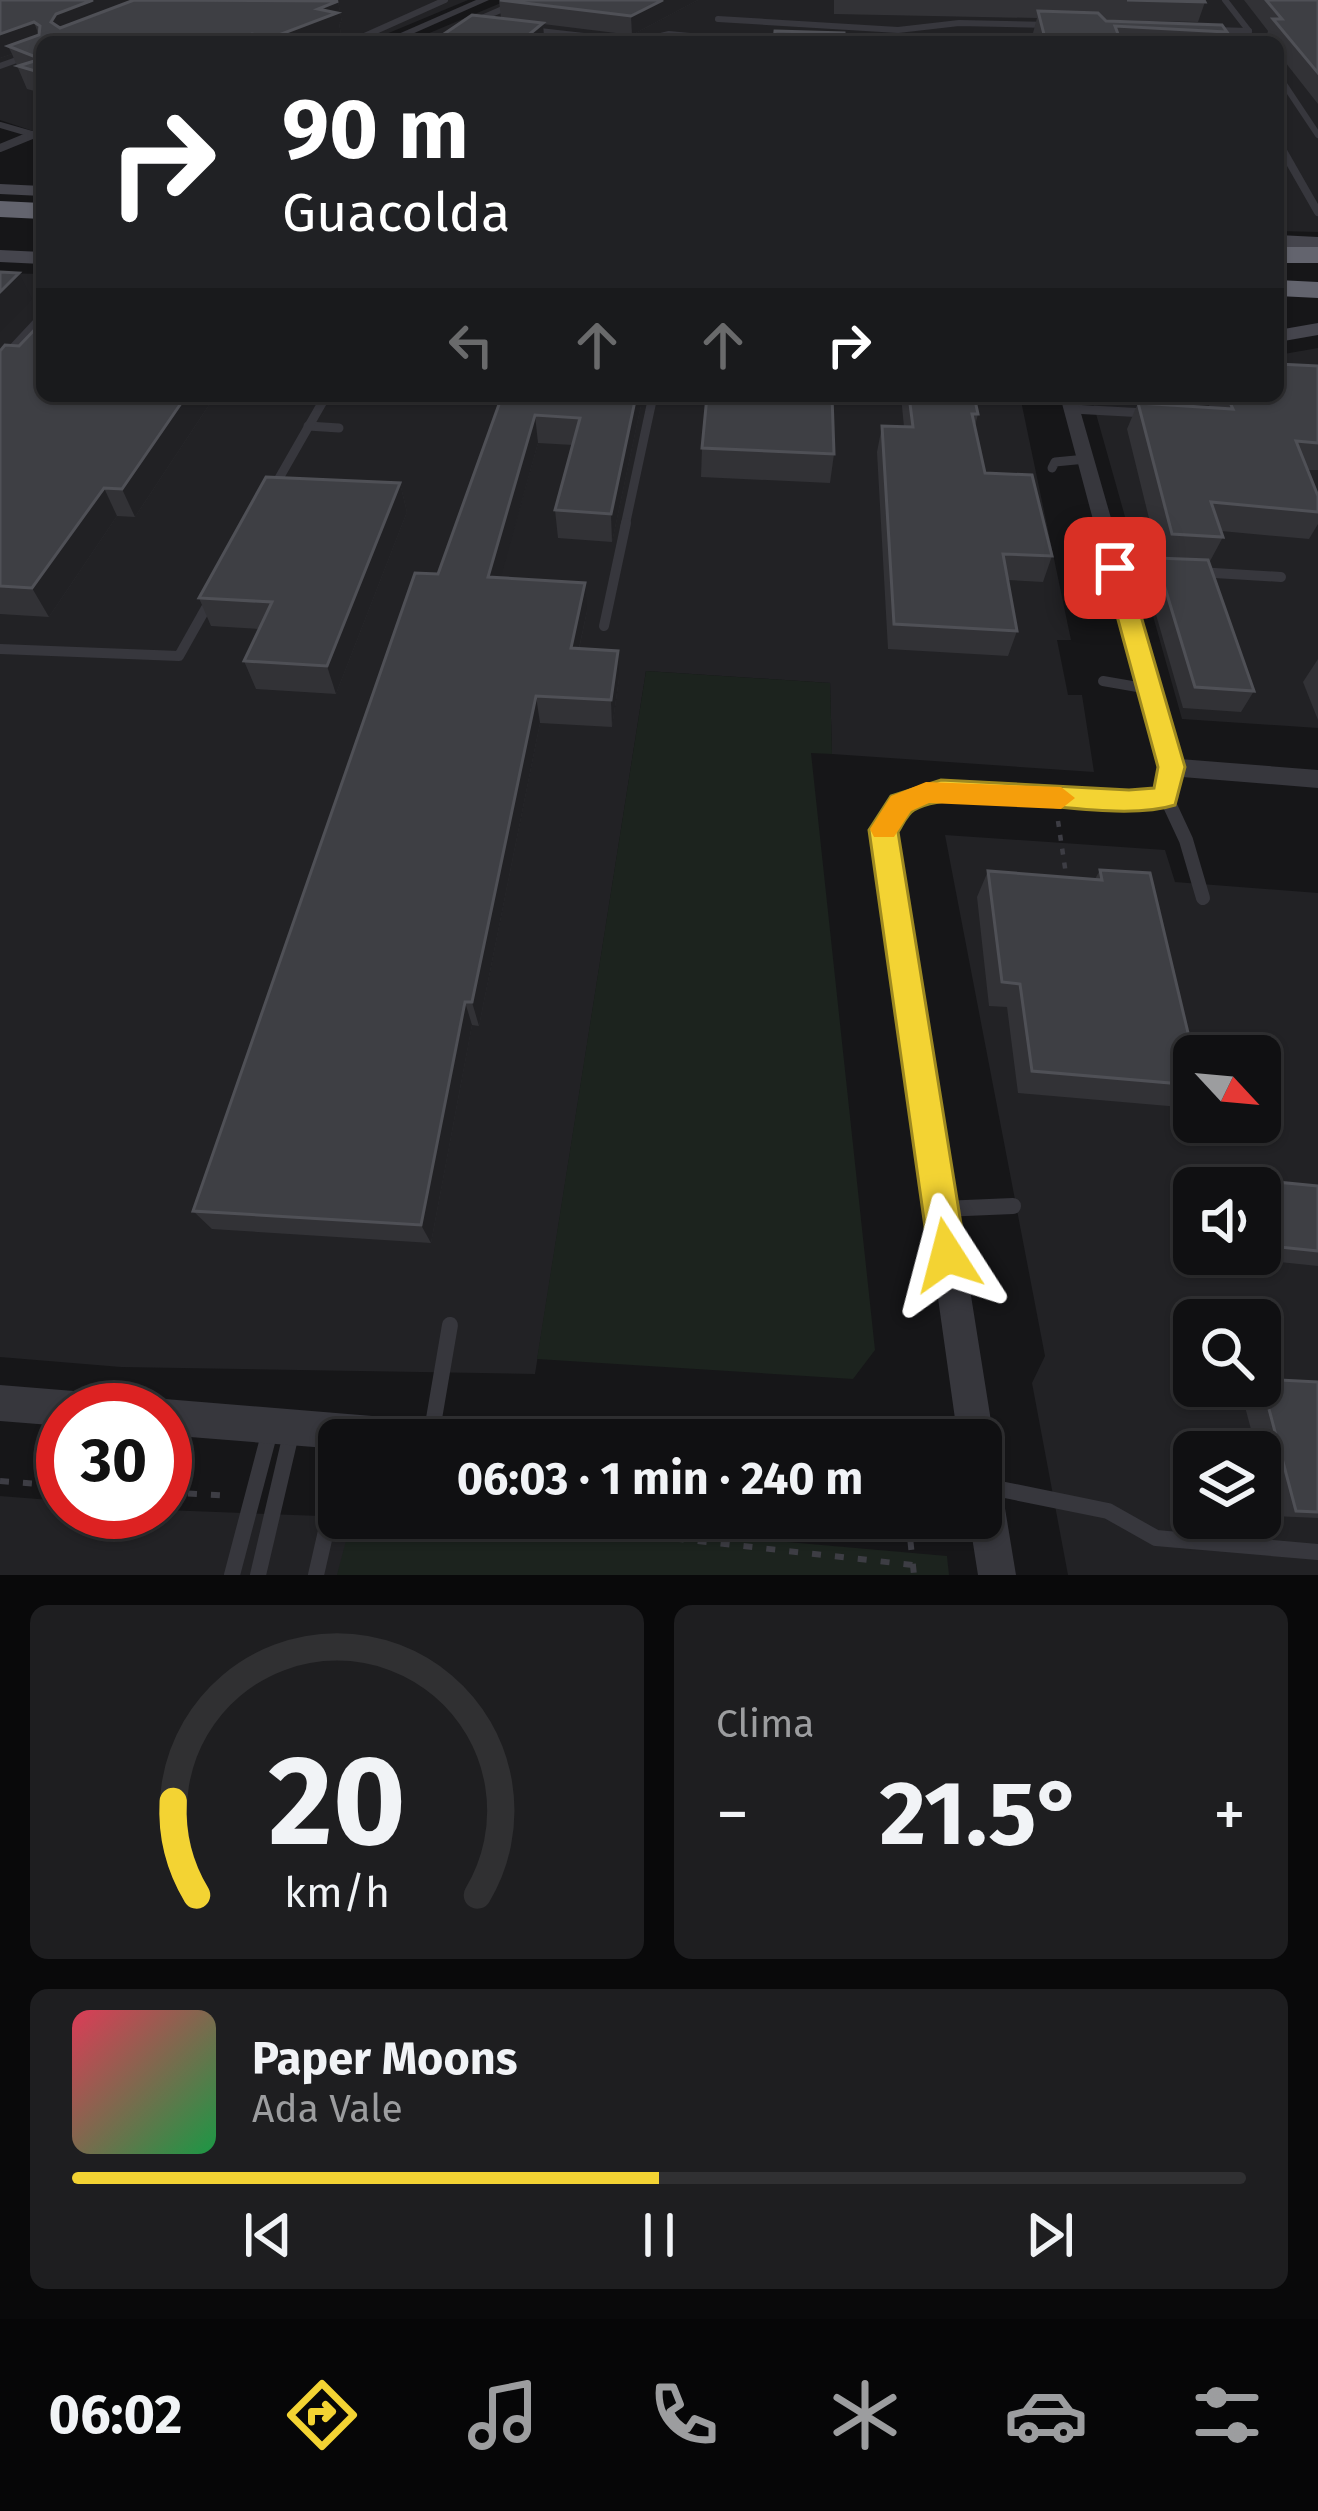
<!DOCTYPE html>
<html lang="es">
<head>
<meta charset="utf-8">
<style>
  :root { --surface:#101012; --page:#1e1e20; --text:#f1f3f6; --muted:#9c9d9f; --line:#303032; --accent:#f3d333 }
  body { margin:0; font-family:"Fira Sans",sans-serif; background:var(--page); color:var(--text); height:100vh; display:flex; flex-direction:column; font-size:45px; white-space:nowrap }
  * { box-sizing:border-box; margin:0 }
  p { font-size:39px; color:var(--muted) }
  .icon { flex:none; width:66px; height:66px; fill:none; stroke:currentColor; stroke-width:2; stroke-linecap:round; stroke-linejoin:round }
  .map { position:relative; height:1575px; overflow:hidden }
  .drawer { display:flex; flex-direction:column; gap:30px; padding:30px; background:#09090a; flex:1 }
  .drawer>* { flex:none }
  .hud { position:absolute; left:36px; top:36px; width:1248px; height:366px; border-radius:18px; box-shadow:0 3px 9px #0004,0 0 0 3px var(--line); background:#202124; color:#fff; overflow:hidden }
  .needle { width:78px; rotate:116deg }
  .tools { position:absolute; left:1173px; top:1035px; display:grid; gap:24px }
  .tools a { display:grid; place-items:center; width:108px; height:108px; border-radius:18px; background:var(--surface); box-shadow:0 3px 9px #0004,0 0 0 3px var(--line); font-size:60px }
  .speed { position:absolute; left:36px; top:1383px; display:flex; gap:24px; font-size:60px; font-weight:700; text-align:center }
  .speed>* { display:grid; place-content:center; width:156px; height:156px; border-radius:50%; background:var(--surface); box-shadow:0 3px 9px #0004,0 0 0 3px var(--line); line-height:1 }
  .speed .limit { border:18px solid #d22; background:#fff; color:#111 }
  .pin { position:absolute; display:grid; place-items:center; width:102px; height:102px; color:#fff; margin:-51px; border-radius:24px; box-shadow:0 6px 18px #0006 }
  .me { position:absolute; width:132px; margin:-66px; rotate:351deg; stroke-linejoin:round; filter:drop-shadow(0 0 9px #0008) }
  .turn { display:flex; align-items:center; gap:42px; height:252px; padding:0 48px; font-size:54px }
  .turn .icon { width:156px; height:156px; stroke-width:2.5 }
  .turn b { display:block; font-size:84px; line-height:102px }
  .lanes { display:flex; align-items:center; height:114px; padding:0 48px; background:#0003; justify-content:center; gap:60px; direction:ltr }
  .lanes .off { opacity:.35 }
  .big { font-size:90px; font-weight:700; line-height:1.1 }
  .drawer .widget { flex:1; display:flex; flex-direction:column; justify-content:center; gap:18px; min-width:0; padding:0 42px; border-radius:18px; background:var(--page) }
  .drawer .dial { align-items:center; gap:0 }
  .dial svg { height:312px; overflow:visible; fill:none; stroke:var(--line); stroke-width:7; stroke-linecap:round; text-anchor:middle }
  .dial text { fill:var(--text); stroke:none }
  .song { display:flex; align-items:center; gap:36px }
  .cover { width:144px; height:144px; border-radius:18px; background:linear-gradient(135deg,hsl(350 70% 55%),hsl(140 70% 35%)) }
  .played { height:12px; border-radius:6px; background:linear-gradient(90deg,var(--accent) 50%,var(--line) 50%) }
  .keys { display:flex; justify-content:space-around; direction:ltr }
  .heat { display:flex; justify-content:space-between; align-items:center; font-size:66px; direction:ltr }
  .drawer .tiles { flex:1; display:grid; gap:30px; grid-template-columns:1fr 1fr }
  .widget:last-child { grid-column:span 2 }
  .trip { position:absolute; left:318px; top:1419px; width:684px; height:120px; border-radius:18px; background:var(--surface); box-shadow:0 3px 9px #0004,0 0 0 3px var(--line); font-weight:700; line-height:120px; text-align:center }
  .menu { display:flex; height:192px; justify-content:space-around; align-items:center; background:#060607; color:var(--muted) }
  .menu .icon { width:84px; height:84px }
  .menu .on { color:var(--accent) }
  .menu b { font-size:54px; color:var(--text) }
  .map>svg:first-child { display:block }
  .built { fill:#222225; fill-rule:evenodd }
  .green { fill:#1c231e }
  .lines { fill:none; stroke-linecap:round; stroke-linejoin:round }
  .path-far1 { stroke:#3d3d44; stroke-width:4.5; stroke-dasharray:6 8; stroke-linecap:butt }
  .path { stroke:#3d3d44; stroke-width:6; stroke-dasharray:9 14; stroke-linecap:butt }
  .service-far5 { stroke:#37373d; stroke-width:6 }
  .service-far4 { stroke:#37373d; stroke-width:8 }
  .service-far3 { stroke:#37373d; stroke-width:9 }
  .service-far2 { stroke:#37373d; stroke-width:10 }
  .service-far1 { stroke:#37373d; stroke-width:14 }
  .service { stroke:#37373d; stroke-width:16 }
  .minor { fill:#37373d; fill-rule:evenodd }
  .secondary { fill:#45454d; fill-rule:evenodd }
  .motorway { fill:#63646e; fill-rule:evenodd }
  .wall { fill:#323236 }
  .shaded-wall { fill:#212124 }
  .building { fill:#3e3f44; stroke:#4f5056; stroke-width:3 }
  .route { fill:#f3d333; stroke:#9e8921; stroke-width:3 }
  .slow { fill:#f59e0b }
</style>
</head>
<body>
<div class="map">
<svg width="1318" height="1575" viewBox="0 0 1318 1575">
  <rect width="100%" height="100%" fill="#161618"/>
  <g class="built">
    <polygon points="0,0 468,0 367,42 42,42 42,134 0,120"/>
    <polygon points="508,0 1318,0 1318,232 1278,231 1278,42 408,42"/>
    <polygon points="0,273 42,274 42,396 1020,396 1071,640 1057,640 1068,695 1082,695 1094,772 832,754 830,683 646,671 535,1374 121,1367 0,1357"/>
    <polygon points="1318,348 1318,728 1182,719 1091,396 1278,396 1278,355"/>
    <path d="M945 835 1165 850 1175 882 1318 893V1575H1068L1032 1383 1045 1356ZM1194 1056H1260V1122H1194ZM1194 1188H1260V1254H1194ZM1194 1320H1260V1386H1194ZM1194 1452H1260V1518H1194Z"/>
    <polygon points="0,1496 63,1501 63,1512 165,1510 373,1518 879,1575 0,1575"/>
  </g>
  <g class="green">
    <polygon points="646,671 830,683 832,754 811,753 875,1350 853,1379 537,1359"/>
    <polygon points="352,1518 517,1518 947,1556 949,1575 337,1575"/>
  </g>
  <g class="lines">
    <polyline class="path-far1" points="1058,821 1067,881"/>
    <g class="path">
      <polyline points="0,1481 63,1486"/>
      <polyline points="165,1492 231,1496"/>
      <polyline points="492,1518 913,1565"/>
      <polyline points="908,1518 914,1575"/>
    </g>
    <g class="service-far5">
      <polyline points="1225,0 1249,31"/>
      <polyline points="718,19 898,30 959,23 1050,25"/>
      <polyline points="475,21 512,5"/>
      <polyline points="531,30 619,40"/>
      <polyline points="1214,30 1249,31"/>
      <polyline points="1208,39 1255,40"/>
      <polyline points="351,42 445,0"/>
      <polyline points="636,42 669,34 752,42"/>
      <polyline points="0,66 42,51"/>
      <polyline points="1278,75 1318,135"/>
      <polyline points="0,125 42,137"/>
      <polyline points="26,138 32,135"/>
    </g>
    <g class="service-far4">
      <polyline points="34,135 42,137"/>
      <polyline points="1278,142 1318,212"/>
      <polyline points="0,148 32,135"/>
    </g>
    <g class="service-far3">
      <polyline points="0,362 42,317"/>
      <polyline points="1072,409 1145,413"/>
      <polyline points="308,426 339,428"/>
      <polyline points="1052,468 1055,462 1086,459"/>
      <polyline points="274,487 326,396"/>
      <polyline points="625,526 653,396"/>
    </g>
    <g class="service-far2">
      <polyline points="1115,568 1166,570"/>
      <polyline points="1198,572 1281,577"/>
      <polyline points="604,626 626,523"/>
      <polyline points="0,649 179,656 211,599"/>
      <polyline points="1103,681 1149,689"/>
    </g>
    <polyline class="service-far1" points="1166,797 1186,840 1203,898"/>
    <g class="service">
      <polyline points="942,1209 1013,1206"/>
      <polyline points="431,1436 450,1325"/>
      <polyline points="990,1487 1108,1511 1156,1538 1318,1552"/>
      <polyline points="232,1575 270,1431"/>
      <polyline points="258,1575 291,1434"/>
      <polyline points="316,1575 339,1474"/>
    </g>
    <g class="minor">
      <polygon points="476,0 489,0 394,42 380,42"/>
      <polygon points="1060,396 1076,396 1180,759 1318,770 1318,788 1182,777 1178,799 1155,810 928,801 910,810 897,831 994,1440 984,1455 994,1459 999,1472 1016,1575 978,1575 969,1518 981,1518 981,1440 958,1440 872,830 892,796 926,783 1129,791 1157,787 1159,767"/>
      <polygon points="0,1385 86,1392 99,1397 104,1410 63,1410 63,1426 0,1421"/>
      <polygon points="165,1399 445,1422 458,1427 463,1440 339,1440 339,1449 165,1435 165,1410 150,1410 152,1404"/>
    </g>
    <g class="secondary">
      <polygon points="0,184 42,186 42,196 0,194"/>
      <polygon points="1278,235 1318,237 1318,249 1278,247"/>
      <polygon points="0,250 42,252 42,264 0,262"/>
      <polygon points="1318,323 1318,335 1278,342 1278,330"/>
    </g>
    <g class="motorway">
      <polygon points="0,201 42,203 42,219 0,217"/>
      <rect x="1278" y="247" width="40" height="16"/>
      <polygon points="1278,280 1318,282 1318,298 1278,296"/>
    </g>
  </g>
  <g class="wall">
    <polygon points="0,0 338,1 342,22 339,23 341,34 320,42 42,42 42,93 27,89 12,54 0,58"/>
    <polygon points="499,0 698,0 632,35 543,24 544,39 540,42 442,42 441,36 501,18"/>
    <polygon points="834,0 1204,0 1205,2 1198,22 1105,20 1227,32 1224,42 1035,42 1033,33 1037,18 834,14"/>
    <polygon points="1244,0 1318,0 1318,104 1278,53 1278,42 1269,42 1266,38 1268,31"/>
    <polygon points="0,351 42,396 215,396 135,517 117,516 49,617 0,614"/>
    <polygon points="1318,366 1318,470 1308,470 1318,496 1318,524 1309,539 1221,531 1223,537 1209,563 1254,691 1241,712 1183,708 1146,580 1156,558 1159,559 1127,429 1138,403 1210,408 1206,396 1278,396"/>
    <polygon points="502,396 643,396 612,542 558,538 555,510 573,445 538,443 500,578 587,611 579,649 619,679 612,727 540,723 479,1026 472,1025 431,1243 212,1229 193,1211 438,574"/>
    <polygon points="901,396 974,396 978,414 975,426 985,473 1052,556 1043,582 1008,580 1017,631 1008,656 888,649 877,452 882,426 904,427"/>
    <polygon points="702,448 834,454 830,483 701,477"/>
    <polygon points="400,483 407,512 336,694 256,689 244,661 259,629 211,626 199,598"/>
    <polygon points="1318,659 1318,720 1303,682"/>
    <polygon points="1100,870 1194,1085 1194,1092 1180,1107 1018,1093 1007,1007 989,1006 977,897 988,871 1095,879"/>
    <polygon points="1235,1178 1318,1186 1318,1266 1232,1257 1231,1254 1260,1254 1260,1188 1222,1188"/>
    <polygon points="1260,1379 1318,1382 1318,1518 1273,1516 1260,1465 1260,1452 1257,1452 1240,1388 1245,1386 1260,1386"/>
  </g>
  <g class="shaded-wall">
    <polygon points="93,0 152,0 63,35 51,22 56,14"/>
    <polygon points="663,0 698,0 632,35 631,16"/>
    <polygon points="338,1 342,22 339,23 341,34 320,42 272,42 271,38 318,9"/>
    <polygon points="34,22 42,44 8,46 12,54 0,58 0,34"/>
    <polygon points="543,23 544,39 540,42 520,42"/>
    <polygon points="252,34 254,42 230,42"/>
    <polygon points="19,273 32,299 0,332 0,292"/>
    <polygon points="186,396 215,396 135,517 122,489"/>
    <polygon points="636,396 643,396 612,542 611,514"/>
    <polygon points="535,415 538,443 493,605 488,577"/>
    <polygon points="400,483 407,512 336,694 327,666"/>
    <polygon points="104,488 117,516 49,617 32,588"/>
    <polygon points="585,583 587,611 573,676 571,648"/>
    <polygon points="618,651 619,679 612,727 611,700"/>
    <polygon points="536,696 540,723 479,1026 472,1002"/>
    <polygon points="465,1002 472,1025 431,1243 421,1225"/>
  </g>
  <g class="building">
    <polygon points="0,0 93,0 56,14 51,22 60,28 134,0 338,1 318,9 337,13 271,38 252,34 230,42 42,42 42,73 18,66 41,59 8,46 39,35 40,26 34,22 0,34"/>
    <polygon points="500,0 663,0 631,16"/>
    <polygon points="1127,0 1204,0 1205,2"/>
    <polygon points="1266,0 1318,0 1318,73 1273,19 1282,19"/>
    <polygon points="1038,11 1098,13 1106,21 1222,25 1227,32 1115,26 1121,42 1046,42"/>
    <polygon points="472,15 543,23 520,42 493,42 441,36"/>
    <polygon points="775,31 844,33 844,42 774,42"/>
    <polygon points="618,38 676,40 675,42 616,42"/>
    <polygon points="0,272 19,273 0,292"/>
    <polygon points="42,322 42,396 186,396 122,489 104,488 32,588 0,586 0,351 5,345 19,346"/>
    <polygon points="1278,364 1318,366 1318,443 1296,441 1318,496 1318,512 1211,502 1223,537 1172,534 1138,403 1233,409 1227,396 1278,396"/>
    <polygon points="502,396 636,396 611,514 555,510 580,418 535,415 488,577 585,583 571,648 618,651 611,700 536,696 472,1002 465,1002 421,1225 193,1211 415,573 438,574"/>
    <polygon points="707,396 832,396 834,454 702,448"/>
    <polygon points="909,396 974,396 978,414 972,414 985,473 1032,475 1052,556 1003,554 1017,631 894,624 882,426 913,427"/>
    <polygon points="266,477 400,483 327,666 244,661 272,602 199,598"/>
    <polygon points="1156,558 1208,560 1254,691 1195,687"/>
    <polygon points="1100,870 1150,873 1194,1058 1194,1085 1032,1071 1020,984 1002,982 988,871 1102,880"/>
    <polygon points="1235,1178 1318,1186 1318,1251 1260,1245 1260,1188 1238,1188"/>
    <polygon points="1261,1379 1318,1382 1318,1512 1296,1511"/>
  </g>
  <path class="route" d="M1115 560 1127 568 1185 767 1175 805C1106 827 965 781 914 810 907 814 903 824 898 832L966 1255 961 1268 947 1274 934 1268 929 1255 869 830 891 796 941 780 1129 790 1154 788 1158 767 1104 568Z"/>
  <polygon class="slow" points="926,782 1061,787 1075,798 1061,809 929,803 911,811 894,837 874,837 870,829 891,796"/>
</svg>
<div class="tools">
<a><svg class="needle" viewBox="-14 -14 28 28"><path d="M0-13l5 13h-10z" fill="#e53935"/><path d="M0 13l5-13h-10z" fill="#9c9d9f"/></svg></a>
<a><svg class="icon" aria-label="sound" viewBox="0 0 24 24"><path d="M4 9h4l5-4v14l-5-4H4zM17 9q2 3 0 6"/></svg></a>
<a><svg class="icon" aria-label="search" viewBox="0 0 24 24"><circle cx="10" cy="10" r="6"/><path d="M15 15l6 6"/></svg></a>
<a><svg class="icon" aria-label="layers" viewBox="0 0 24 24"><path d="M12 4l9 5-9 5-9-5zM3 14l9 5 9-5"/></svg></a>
</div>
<div class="speed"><div class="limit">30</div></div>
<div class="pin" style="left:1115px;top:568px;background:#d93025"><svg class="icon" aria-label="arrive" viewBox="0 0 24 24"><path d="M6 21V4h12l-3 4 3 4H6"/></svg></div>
<svg class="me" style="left:947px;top:1255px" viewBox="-20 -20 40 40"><path d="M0-17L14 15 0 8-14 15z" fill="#f3d333" stroke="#fff" stroke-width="4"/></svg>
<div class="trip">06:03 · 1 min · 240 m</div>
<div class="hud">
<div class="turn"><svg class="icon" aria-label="right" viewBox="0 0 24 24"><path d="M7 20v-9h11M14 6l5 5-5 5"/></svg><div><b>90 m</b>Guacolda</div></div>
<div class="lanes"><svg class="icon off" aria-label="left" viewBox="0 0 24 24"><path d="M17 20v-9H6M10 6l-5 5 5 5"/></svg><svg class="icon off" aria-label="ahead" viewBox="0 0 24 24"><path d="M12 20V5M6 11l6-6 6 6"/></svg><svg class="icon off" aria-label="ahead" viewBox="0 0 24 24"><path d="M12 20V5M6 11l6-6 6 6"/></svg><svg class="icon" aria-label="right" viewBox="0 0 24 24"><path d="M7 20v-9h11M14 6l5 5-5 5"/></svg></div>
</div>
</div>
<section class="drawer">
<div class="tiles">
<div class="widget dial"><svg viewBox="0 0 100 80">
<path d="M14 69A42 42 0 1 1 86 69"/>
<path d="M14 69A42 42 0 0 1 8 45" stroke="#f3d333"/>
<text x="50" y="56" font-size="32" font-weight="700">20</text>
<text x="50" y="72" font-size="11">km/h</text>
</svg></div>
<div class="widget"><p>Clima</p>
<div class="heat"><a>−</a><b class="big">21.5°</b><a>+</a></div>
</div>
<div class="widget">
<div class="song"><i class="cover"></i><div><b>Paper Moons</b><p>Ada Vale</p></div></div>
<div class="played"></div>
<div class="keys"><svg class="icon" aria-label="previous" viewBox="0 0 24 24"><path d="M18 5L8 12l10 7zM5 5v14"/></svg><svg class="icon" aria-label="pause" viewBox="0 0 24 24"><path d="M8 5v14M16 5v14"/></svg><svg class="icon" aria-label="next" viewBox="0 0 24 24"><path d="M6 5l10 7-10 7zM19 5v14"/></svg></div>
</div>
</div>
</section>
<nav class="menu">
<b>06:02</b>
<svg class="icon on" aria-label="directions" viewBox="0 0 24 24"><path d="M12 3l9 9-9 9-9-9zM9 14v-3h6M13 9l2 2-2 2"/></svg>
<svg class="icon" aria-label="music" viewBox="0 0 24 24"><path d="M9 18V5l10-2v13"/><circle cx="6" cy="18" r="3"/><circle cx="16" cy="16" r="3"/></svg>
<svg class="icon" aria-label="phone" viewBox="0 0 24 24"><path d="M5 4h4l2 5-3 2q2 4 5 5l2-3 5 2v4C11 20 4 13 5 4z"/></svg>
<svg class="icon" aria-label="climate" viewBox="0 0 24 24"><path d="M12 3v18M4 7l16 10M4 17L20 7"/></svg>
<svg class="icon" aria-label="car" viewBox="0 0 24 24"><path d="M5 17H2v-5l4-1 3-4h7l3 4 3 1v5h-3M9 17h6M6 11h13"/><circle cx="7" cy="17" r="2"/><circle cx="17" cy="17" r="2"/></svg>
<svg class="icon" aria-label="filters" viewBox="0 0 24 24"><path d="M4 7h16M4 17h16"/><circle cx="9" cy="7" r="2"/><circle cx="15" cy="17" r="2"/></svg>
</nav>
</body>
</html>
